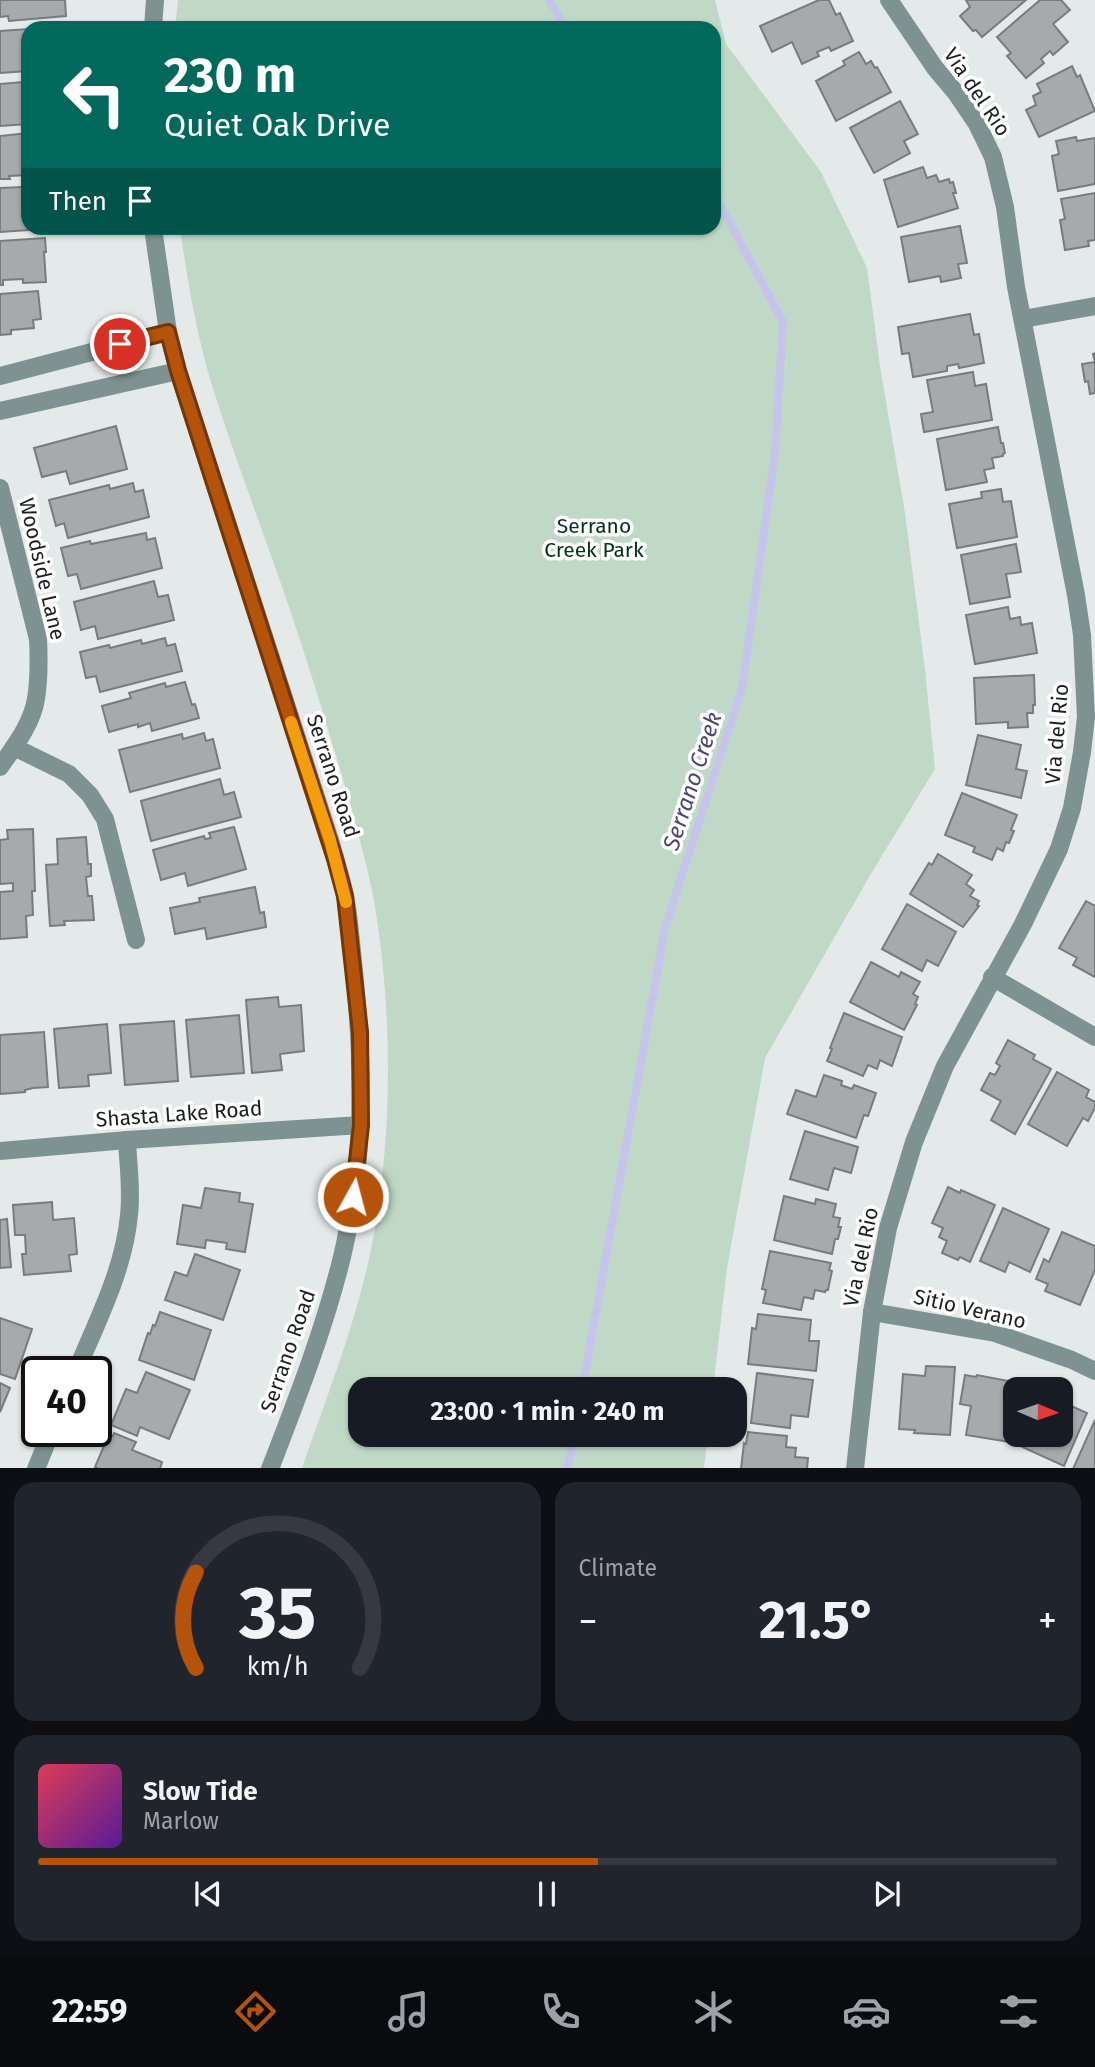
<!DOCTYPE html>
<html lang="en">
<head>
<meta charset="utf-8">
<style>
  :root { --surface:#171b24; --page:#20242c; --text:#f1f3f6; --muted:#9ea1a6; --line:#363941; --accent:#b45309 }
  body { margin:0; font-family:"Fira Sans",sans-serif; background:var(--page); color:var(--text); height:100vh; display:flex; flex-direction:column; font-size:26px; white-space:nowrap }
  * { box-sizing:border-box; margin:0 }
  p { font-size:23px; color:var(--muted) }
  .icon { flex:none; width:38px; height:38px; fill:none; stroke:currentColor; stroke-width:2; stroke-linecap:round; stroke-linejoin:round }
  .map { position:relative; height:1468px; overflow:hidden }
  .panel { display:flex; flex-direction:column; gap:14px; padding:14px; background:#0d0f14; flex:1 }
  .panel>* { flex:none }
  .banner { position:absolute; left:21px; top:21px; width:700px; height:214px; border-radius:21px; box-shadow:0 2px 5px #0004; background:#00695c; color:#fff; overflow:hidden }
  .needle { width:46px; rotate:92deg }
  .buttons { position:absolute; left:1003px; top:1377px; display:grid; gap:14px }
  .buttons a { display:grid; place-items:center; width:70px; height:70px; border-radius:14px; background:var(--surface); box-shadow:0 2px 5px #0004; font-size:35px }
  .speed { position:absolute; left:21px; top:1356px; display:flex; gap:14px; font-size:35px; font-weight:700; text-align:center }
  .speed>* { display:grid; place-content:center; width:91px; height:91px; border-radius:50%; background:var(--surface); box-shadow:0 2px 5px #0004; line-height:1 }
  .speed .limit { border:4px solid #111; border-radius:10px; background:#fff; color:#111 }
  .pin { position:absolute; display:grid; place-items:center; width:60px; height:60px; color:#fff; margin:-30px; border:4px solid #fff; border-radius:50%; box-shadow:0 2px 7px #0007 }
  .me { position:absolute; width:77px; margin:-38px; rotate:7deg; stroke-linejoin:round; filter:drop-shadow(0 0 5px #0008) }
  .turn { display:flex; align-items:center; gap:24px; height:147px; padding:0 28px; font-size:32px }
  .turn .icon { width:91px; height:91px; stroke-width:2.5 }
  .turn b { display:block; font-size:49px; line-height:60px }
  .then { display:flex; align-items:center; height:66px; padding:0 28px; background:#0003; gap:14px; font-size:26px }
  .big { font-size:52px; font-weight:700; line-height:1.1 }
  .panel .tile { flex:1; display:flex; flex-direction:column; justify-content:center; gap:10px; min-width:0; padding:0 24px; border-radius:21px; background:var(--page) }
  .panel .dial { align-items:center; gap:0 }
  .dial svg { height:182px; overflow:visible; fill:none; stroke:var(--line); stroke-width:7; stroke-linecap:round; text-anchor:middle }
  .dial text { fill:var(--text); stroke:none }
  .song { display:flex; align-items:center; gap:21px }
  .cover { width:84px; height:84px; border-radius:10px; background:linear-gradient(135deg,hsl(350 70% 55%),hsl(270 70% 35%)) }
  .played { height:7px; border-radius:4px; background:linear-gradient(90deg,var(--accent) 55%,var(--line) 55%) }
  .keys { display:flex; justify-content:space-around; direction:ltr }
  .heat { display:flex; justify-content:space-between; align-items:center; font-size:38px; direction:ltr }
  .panel .tiles { flex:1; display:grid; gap:14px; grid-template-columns:1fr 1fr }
  .tile:last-child { grid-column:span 2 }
  .trip { position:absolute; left:348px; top:1377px; width:399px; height:70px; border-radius:21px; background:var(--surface); box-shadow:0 2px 5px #0004; font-weight:700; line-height:70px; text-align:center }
  .menu { display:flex; height:112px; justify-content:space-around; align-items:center; background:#090b0e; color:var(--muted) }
  .menu .icon { width:49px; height:49px }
  .menu .current { color:var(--accent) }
  .menu b { font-size:32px; color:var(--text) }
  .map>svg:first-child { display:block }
  .green { fill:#c0d9c7 }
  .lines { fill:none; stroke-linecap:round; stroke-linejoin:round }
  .stream { stroke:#c7c4eb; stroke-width:8 }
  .building { fill:#a7aaad; stroke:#797c7f; stroke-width:2 }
  .minor { stroke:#7e9391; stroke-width:18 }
  .route-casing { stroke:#753606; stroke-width:18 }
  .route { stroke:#b45309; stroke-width:12 }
  .slow { stroke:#f59e0b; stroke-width:12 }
  .labels { text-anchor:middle; stroke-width:7; stroke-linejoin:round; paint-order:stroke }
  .street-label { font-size:21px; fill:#1d1e1f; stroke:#fff }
  .park-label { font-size:21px; fill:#053319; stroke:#fff }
  .water-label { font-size:23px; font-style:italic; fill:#4c4578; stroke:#fff }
</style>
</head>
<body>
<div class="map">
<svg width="1095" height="1469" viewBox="0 0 1095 1469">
  <rect width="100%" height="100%" fill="#e4e9ea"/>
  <path class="green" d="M178 0H715L726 44 821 172 867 268 880 366 905 513 925 670 935 769 872 872 765 1058 727 1268 713 1389 360 1390V1435H708L704 1468H302C329 1390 361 1311 375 1228 392 1130 392 1019 377 920 372 883 361 844 351 807 332 741 312 675 290 610 264 533 234 457 210 379 196 330 187 278 180 228H714V28H175Z"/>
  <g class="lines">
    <g class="stream">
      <polyline points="549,0 566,28"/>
      <polyline points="582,1390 665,928 742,688 775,453 783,322 714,193"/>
      <polyline points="567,1469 574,1435"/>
    </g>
  </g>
  <g class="building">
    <polygon points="0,0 65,0 66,16 9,21 8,16 0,17"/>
    <polygon points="819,0 829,0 836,15 840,13 853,41 831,51 829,47 817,52 819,56 802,64 792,42 772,52 760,26"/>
    <polygon points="1026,0 982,37 976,30 973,31 960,16 970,7 966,0"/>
    <polygon points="1040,0 1061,0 1070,10 1053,24 1068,42 1053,55 1050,51 1041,59 1044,63 1026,78 1007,56 1011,53 997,37"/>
    <polygon points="28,29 28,71 0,73 0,31"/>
    <polygon points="859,52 866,64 871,61 875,68 877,67 891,92 836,121 816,81 845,65 843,61"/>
    <polygon points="1072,66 1077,77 1080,75 1095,111 1039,137 1026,110 1036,105 1033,96 1041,92 1037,84"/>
    <polygon points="23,82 24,95 28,95 28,124 0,126 0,84"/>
    <polygon points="900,101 918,134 904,141 910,153 874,173 850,128"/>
    <polygon points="28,133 28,175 9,176 10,179 0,179 0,136"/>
    <polygon points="1076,137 1077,141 1095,138 1095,184 1058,191 1052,156 1059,154 1056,141"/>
    <polygon points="923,167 927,178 936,175 939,182 949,179 950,183 953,182 956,193 953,193 958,208 898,227 884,180"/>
    <polygon points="22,187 23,200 28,200 28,228 59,228 0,232 0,188"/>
    <polygon points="1095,193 1095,240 1088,241 1089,246 1065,250 1060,220 1065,219 1061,199"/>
    <polygon points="960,226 967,263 958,264 961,278 941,282 940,276 909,282 901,237"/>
    <polygon points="45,238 46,252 44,252 46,282 23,283 23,279 3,280 3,285 0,285 0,241"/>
    <polygon points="38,291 41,319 33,320 34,328 11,330 11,334 0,335 0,294"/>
    <polygon points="970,314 974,335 979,334 984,363 959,368 958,364 947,366 947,371 913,377 909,353 902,354 898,327"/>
    <polygon points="1095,353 1095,393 1090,394 1088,381 1085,382 1082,364 1095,362 1093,354"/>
    <polygon points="973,372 975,386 986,384 992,420 924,432 921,414 933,412 927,380"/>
    <polygon points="116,426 127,469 70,484 66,471 42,477 34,448"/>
    <polygon points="998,427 1001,443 1003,443 1005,453 1003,454 1003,456 992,458 994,468 984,470 987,482 946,490 937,439"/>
    <polygon points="133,483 135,492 143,490 149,517 68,538 64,523 56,526 49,500 109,485 110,489"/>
    <polygon points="1001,489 1003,502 1011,501 1017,537 957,548 949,504 982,498 981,492"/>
    <polygon points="146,533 147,540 155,538 162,568 81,589 77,574 68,576 61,548 90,541 91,544"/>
    <polygon points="1016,544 1021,572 1006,574 1010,597 970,604 961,555"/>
    <polygon points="154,581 158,597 168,595 174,620 98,639 95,626 81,630 74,602"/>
    <polygon points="1008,607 1010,619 1020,617 1021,625 1032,623 1037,653 975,664 966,615"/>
    <polygon points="165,638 167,646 175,644 182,671 100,692 96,676 86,678 80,652 109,645 110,648 141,640 142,644"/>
    <polygon points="1034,675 1035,705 1033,705 1033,713 1027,713 1028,727 1008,728 1008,722 976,724 974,678"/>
    <polygon points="185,682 192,705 195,704 199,718 152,731 150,723 138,727 138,724 109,732 102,706 131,698 129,693 165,683 166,687"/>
    <polygon points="204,733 206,741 213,739 220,768 130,792 119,750 182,734 183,739"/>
    <polygon points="978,735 1021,745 1016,769 1027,771 1021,798 966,785"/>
    <polygon points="220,779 224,795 234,792 241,817 151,841 141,801"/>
    <polygon points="962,793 1017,815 1011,830 1014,831 1009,843 1006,842 1003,851 997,848 992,860 973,852 975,847 945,835"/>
    <polygon points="234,827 246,869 188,886 185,873 161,880 153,850 204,836 205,839 211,838 209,833"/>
    <polygon points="33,829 35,891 32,891 33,915 26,916 27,937 0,939 0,892 13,891 13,883 0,884 0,840 8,839 7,830"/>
    <polygon points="86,837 88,864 91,864 91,876 86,877 88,896 92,896 94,920 64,921 65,925 50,926 46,865 58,864 57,839"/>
    <polygon points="938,854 972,875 966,884 974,890 970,896 979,901 977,905 979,906 963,927 910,894 929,863 932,865"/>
    <polygon points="255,887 260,913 264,912 266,927 207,939 205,928 175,934 170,908 200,902 199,898"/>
    <polygon points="1086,901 1095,906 1095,977 1073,965 1077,958 1059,948"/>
    <polygon points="907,904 956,932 938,966 927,960 922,971 882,949"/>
    <polygon points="871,962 899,977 901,972 920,982 913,994 918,997 915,1004 917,1005 904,1030 850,1002"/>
    <polygon points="278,997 279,1007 301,1005 304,1051 280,1054 282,1070 252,1073 246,1000"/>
    <polygon points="844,1013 902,1037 892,1066 880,1060 877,1069 868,1065 863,1076 827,1061 832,1049 830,1048"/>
    <polygon points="239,1015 244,1073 191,1077 186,1020"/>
    <polygon points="174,1021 178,1081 125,1085 120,1025"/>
    <polygon points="107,1024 111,1073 88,1075 89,1086 59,1088 54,1029"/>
    <polygon points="44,1032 48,1087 33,1088 25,1090 25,1092 0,1094 0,1035"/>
    <polygon points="1008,1040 1035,1055 1033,1059 1051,1069 1015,1134 991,1120 1001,1101 981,1090 990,1073 995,1075 1000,1066 996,1063"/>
    <polygon points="1057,1072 1089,1090 1086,1097 1095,1102 1095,1108 1088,1121 1083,1118 1067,1146 1028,1124"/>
    <polygon points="824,1075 842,1081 841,1085 852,1089 854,1085 876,1093 868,1116 864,1115 856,1138 787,1114 796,1090 816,1097"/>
    <polygon points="805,1131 858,1147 851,1173 834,1168 828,1190 790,1179"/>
    <polygon points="948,1187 960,1193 961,1190 995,1205 970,1262 960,1257 958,1260 942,1253 947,1241 939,1237 943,1228 932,1223"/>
    <polygon points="205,1188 240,1193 239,1202 253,1204 245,1252 226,1249 227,1243 206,1240 205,1248 177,1244 183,1205 201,1208"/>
    <polygon points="784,1196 815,1204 816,1199 836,1204 833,1217 840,1218 838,1227 841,1227 838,1239 835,1239 832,1254 774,1240"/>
    <polygon points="52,1202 53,1220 74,1218 77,1254 69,1255 71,1271 24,1275 22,1254 26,1254 25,1235 15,1235 13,1205"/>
    <polygon points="1003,1208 1049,1229 1030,1272 1009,1262 1005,1272 980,1261"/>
    <polygon points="7,1219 11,1267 0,1268 0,1220"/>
    <polygon points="1062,1232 1095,1246 1095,1270 1080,1305 1045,1291 1048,1284 1036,1279 1044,1259 1049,1262"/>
    <polygon points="770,1251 831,1263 829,1270 832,1271 828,1290 826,1290 825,1292 815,1290 813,1299 804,1297 801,1310 763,1303 766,1290 762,1289"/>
    <polygon points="195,1254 240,1270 223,1320 165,1300 175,1272 187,1276"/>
    <polygon points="160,1312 211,1330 194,1380 139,1360 148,1333 150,1334 153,1325 155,1326"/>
    <polygon points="758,1314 811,1320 809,1341 819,1341 816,1371 748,1364 752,1328 756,1329"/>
    <polygon points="0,1318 32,1329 15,1379 0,1374"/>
    <polygon points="926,1366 955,1367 950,1435 914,1433 915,1430 899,1429 903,1374 925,1376"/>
    <polygon points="146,1372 190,1390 169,1439 140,1427 137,1436 111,1425 126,1389 137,1393"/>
    <polygon points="757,1373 813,1380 808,1417 791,1415 790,1428 751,1423"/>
    <polygon points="965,1375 976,1377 977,1375 1014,1382 1012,1389 1016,1390 1015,1415 1010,1442 966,1435 971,1406 960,1404"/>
    <polygon points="0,1383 10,1388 0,1412"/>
    <polygon points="1060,1401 1087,1413 1064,1466 1018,1445 1023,1435 1060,1435"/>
    <polygon points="1095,1420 1095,1469 1073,1469"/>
    <polygon points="748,1432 787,1436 786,1447 796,1448 795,1457 808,1458 807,1469 741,1469 744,1443 746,1444"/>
    <polygon points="114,1433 136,1442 132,1450 162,1462 160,1469 99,1469 95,1467 109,1434 113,1436"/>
  </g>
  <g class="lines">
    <g class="minor">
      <polyline points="153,28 155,0"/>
      <path d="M153 228 168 332 178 371 330 840C335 858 341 877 345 896 350 921 351 946 354 971 364 1070 365 1159 342 1257 324 1330 297 1399 270 1469"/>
      <polyline points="1023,319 1095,306"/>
      <polyline points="0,376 168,332"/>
      <polyline points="0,411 178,371"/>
      <path d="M0 488 38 639C39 659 39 680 36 699 32 724 14 747 0 767"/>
      <polyline points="14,747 69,774 90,795 105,819 136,940"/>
      <polyline points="992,977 1095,1037"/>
      <polyline points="0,1151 127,1140 361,1125"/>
      <polyline points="872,1312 995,1333 1072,1360 1095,1371"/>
      <path d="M76 1372C97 1321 124 1270 129 1215 132 1190 128 1164 127 1140"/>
      <polyline points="36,1469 51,1432"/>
      <polyline points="855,1469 872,1312 888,1228 914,1142 945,1066 1023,924 1059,849 1072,808 1082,752 1086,717 1082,635 1076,595 1016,287 1005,207 993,157 977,124 956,93 935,68 889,0"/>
    </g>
  </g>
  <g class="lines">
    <g class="route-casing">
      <polyline id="route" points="120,344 168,332 178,371 335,859 345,896 360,1032 361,1125 353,1197"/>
    </g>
    <use href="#route" class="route"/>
    <polyline class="slow" points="291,722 330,840 346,902"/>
  </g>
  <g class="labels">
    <g class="street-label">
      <text transform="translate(977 92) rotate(56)" y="7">Via del Rio</text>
      <text transform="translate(42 569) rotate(77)" y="7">Woodside Lane</text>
      <text transform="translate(1057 734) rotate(-85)" y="7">Via del Rio</text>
      <text transform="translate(333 776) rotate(72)" y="7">Serrano Road</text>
      <text transform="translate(179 1114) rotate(-4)" y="7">Shasta Lake Road</text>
      <text transform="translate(861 1257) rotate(-78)" y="7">Via del Rio</text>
      <text transform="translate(970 1309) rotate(13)" y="7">Sitio Verano</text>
      <text transform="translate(288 1351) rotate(-71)" y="7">Serrano Road</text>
    </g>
    <g class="park-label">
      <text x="594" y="533">Serrano<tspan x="594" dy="24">Creek Park</tspan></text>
    </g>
    <g class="water-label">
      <text transform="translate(692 781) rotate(-72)" y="8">Serrano Creek</text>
    </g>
  </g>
</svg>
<div class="buttons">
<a><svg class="needle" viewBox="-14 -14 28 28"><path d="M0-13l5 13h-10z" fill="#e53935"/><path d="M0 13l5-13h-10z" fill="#9ea1a6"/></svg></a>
</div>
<div class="speed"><div class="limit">40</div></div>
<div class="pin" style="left:120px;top:344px;background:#d93025"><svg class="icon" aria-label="arrive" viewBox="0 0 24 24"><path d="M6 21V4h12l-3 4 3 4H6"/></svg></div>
<svg class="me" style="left:353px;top:1197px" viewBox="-20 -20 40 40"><circle r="17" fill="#b45309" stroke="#fff" stroke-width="3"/><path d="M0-11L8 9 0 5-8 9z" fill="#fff"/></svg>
<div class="trip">23:00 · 1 min · 240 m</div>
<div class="banner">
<div class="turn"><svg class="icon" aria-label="left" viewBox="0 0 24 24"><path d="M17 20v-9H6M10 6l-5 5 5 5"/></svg><div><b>230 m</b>Quiet Oak Drive</div></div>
<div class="then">Then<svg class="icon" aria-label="arrive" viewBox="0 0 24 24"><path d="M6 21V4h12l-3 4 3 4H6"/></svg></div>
</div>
</div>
<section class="panel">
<div class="tiles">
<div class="tile dial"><svg viewBox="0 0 100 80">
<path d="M14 69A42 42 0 1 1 86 69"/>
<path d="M14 69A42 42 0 0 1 14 27" stroke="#b45309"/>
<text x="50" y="56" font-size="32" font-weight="700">35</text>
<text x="50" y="72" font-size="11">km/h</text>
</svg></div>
<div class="tile"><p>Climate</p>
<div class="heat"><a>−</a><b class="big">21.5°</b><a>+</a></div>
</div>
<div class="tile">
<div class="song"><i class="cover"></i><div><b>Slow Tide</b><p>Marlow</p></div></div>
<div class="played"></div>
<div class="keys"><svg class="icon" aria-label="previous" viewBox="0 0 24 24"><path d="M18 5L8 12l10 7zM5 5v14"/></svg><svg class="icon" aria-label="pause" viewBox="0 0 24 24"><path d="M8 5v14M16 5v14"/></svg><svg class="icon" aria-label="next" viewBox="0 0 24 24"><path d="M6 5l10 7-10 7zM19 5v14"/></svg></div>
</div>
</div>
</section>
<nav class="menu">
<b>22:59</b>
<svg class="icon current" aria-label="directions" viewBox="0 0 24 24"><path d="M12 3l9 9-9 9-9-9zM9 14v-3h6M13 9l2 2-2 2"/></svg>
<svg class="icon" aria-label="music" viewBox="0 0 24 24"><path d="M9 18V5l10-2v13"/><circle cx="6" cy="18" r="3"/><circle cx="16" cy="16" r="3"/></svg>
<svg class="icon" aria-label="phone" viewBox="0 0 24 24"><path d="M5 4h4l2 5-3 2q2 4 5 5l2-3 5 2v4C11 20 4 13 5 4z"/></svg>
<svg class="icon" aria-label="climate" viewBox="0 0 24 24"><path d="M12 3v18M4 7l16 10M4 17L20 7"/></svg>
<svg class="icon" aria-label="car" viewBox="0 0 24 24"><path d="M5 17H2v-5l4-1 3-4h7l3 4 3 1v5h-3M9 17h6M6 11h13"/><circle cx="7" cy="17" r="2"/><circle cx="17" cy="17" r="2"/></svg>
<svg class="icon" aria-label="filters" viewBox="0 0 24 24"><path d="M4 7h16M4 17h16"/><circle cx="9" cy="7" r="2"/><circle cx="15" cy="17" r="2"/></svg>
</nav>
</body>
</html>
